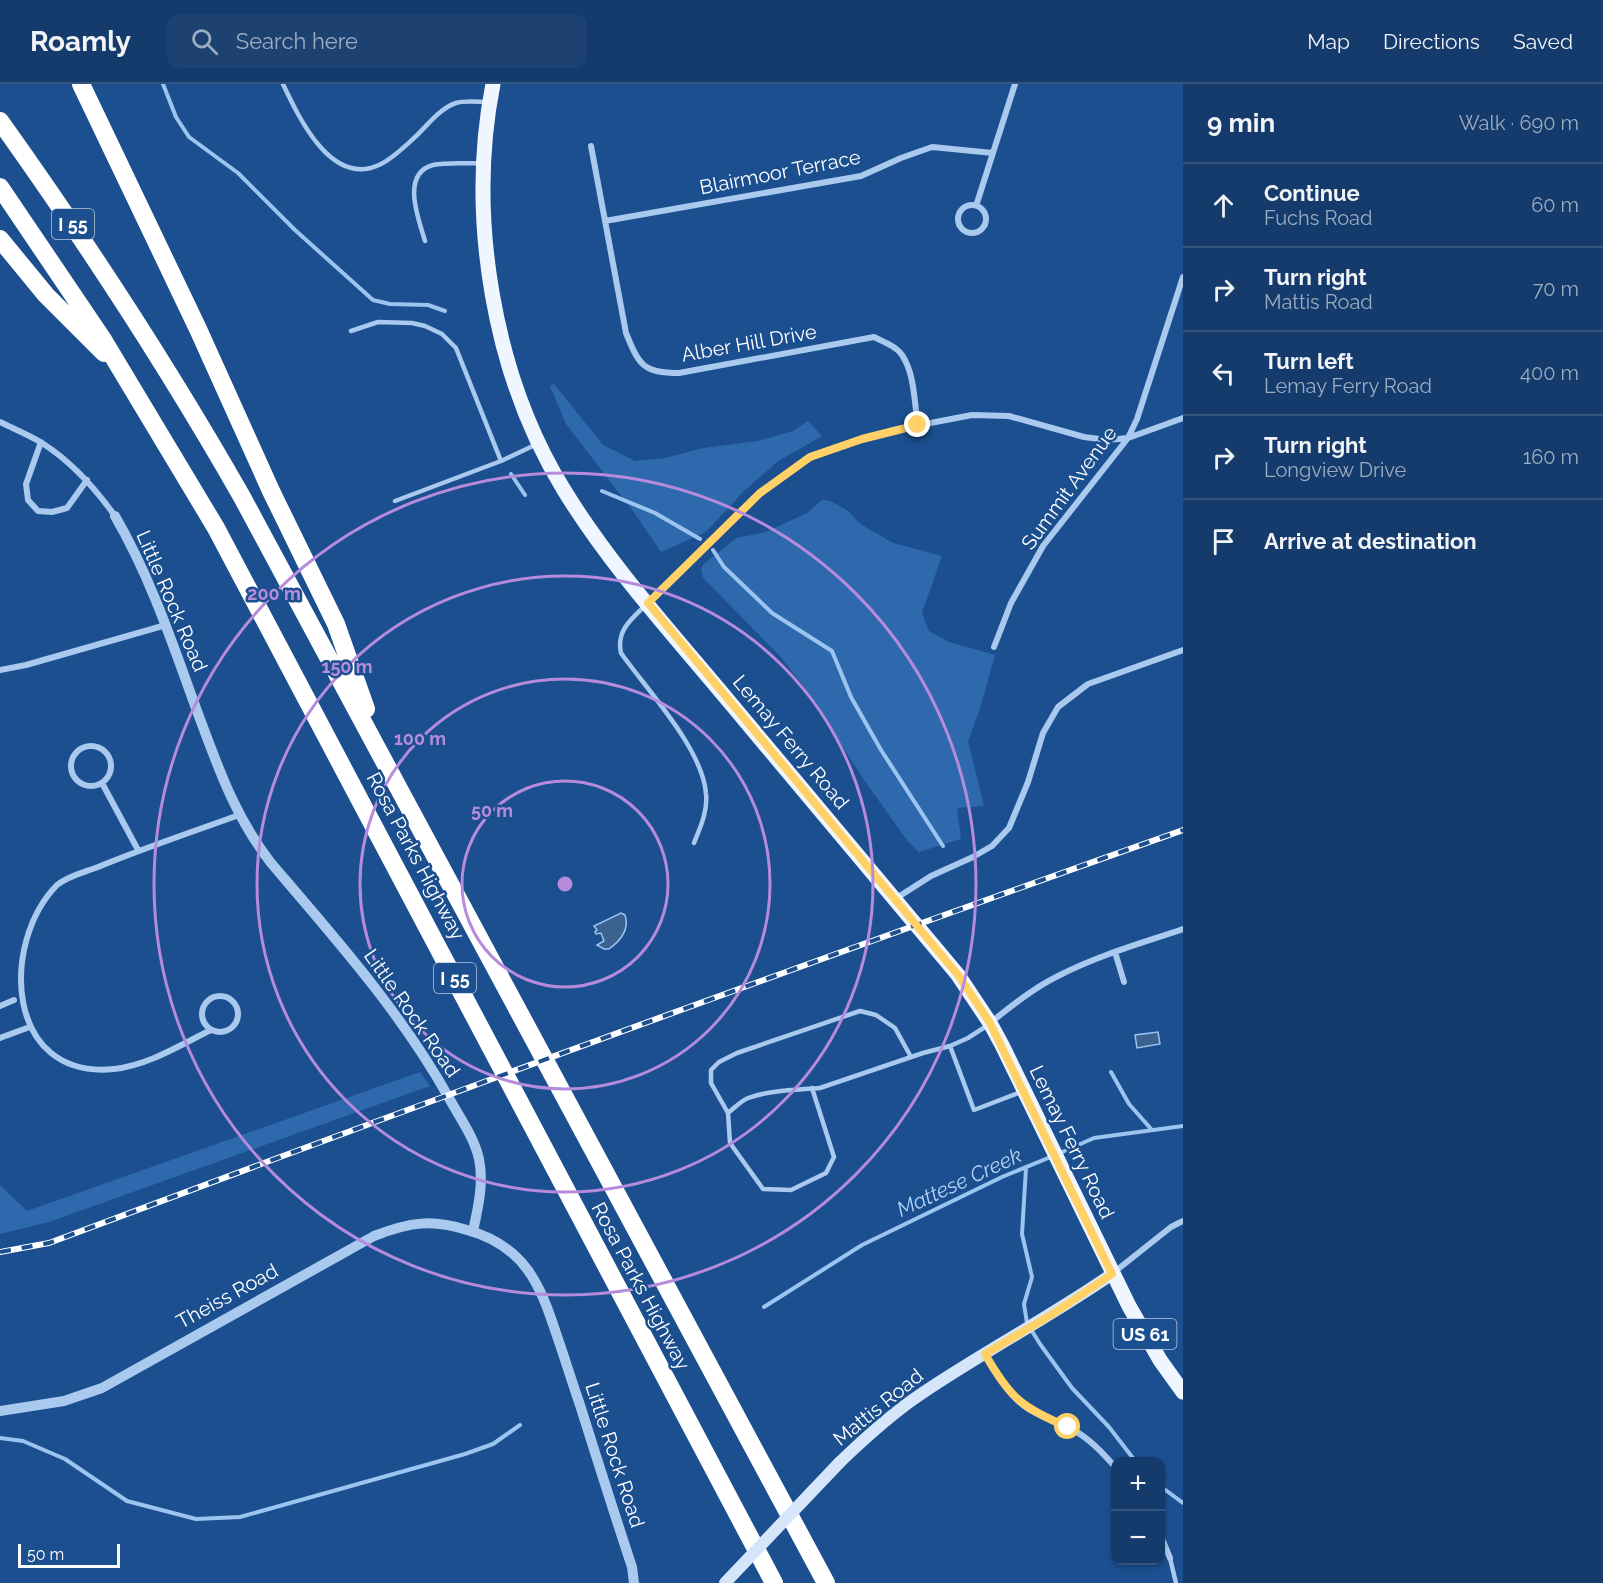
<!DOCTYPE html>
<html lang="en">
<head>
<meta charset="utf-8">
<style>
  body { margin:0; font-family:Raleway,sans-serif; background:#1d4271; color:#f1f3f6 }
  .controls { position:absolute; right:18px; bottom:18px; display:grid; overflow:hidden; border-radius:12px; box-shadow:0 2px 4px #0004 }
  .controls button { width:54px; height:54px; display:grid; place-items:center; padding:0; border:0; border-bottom:2px solid #33557e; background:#143b6b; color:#f1f3f6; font:30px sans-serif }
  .scale { position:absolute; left:18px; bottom:15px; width:102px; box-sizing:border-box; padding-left:6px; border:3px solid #fff; border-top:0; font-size:16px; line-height:21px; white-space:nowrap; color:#fff; -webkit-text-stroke:4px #1b4f8f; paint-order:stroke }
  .stop { position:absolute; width:18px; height:18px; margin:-14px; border:4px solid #ffd166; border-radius:50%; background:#fff }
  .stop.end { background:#ffd166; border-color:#fff; box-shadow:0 2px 6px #0008 }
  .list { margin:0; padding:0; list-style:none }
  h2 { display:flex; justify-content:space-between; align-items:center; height:78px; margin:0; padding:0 24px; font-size:26px }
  h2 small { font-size:20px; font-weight:400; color:#9dadc1 }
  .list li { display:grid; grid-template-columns:39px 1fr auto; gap:18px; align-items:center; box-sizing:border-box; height:84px; padding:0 24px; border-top:2px solid #33557e }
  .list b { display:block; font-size:22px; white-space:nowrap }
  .list p { margin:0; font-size:20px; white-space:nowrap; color:#9dadc1 }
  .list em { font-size:20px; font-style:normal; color:#9dadc1 }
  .icon { flex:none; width:33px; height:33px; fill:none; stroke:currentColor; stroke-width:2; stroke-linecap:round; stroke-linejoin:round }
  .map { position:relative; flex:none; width:1183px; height:1499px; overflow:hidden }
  header { display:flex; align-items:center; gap:36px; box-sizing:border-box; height:84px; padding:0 30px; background:#143b6b; border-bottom:2px solid #33557e }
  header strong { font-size:28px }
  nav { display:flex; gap:33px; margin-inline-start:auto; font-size:21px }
  .search { width:420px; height:54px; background:#1d4271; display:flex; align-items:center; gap:15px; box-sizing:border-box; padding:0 21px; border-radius:12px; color:#9dadc1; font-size:22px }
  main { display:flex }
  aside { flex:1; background:#143b6b }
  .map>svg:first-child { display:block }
  .green { fill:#2e69ad }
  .water { fill:#3c6290; stroke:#9cc4f0; stroke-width:1.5 }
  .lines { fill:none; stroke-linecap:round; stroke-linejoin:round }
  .stream { stroke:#9cc4f0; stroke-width:4 }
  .service { stroke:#a9c9ee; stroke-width:4.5 }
  .minor { stroke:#a9c9ee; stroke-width:6 }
  .tertiary { stroke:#a9c9ee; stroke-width:10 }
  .secondary { stroke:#d6e6fa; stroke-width:12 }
  .primary { stroke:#f0f6ff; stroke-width:15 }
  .motorway { stroke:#fff; stroke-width:18 }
  .rail-casing { stroke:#fff; stroke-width:6 }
  .rail { stroke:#1b4f8f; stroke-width:4; stroke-dasharray:11; stroke-linecap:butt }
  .secondary-bridge { stroke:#d6e6fa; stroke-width:12 }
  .route { stroke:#ffd166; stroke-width:8 }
  .ring { fill:none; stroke:#b68bdc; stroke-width:3 }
  .labels { text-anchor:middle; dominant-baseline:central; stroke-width:5; stroke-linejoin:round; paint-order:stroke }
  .shield { fill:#1b4f8f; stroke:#bbcadd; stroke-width:1.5 }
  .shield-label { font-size:18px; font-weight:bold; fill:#fff }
  .street-label { font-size:20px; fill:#fff; stroke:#1b4f8f }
  .water-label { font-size:21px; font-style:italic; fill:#b5d3f5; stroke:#1b4f8f }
  .centre { fill:#b68bdc; stroke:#1b4f8f; stroke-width:3 }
  .ring-label { font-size:18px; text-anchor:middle; font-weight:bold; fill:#b68bdc; stroke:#1b4f8f; stroke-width:5; stroke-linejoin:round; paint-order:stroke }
</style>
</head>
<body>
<header>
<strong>Roamly</strong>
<div class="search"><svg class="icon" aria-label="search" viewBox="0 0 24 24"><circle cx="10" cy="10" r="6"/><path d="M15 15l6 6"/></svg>Search here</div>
<nav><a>Map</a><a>Directions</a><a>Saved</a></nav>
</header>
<main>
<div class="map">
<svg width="1183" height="1499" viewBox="0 0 1183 1499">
  <rect width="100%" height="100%" fill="#1b4f8f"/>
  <path class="green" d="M554 300 603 361 635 377 665 374 703 364 758 357 793 347 808 337 822 352 777 378 744 407 706 448 661 468 633 427 566 340 550 302Z
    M822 416 830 417 847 426 859 439 893 459 942 472 922 529 929 547 949 558 995 571 980 625 968 657 984 722 957 724 961 755 919 768 906 755 862 693 805 604 779 571 703 494 701 485 704 480 736 454 766 448 807 429Z
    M420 988 430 1002 49 1138 0 1150V1101L27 1127Z"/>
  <path class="water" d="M621 829 625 831C630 846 620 857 609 865H604L597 861 604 857 601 849 596 850 595 848 597 846 594 842Z
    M1158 948 1160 960 1137 964 1135 951Z"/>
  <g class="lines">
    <path class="stream" d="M163 0 176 33 189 53 238 89 295 146 373 216 390 220 428 221 445 227
      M511 390 525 411
      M602 407 655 429 700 455
      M713 466 724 483 772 529 832 567 851 613 881 666 943 762
      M1111 988 1129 1020 1152 1046
      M1060 1069 1094 1054 1183 1042
      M1026 1084 1022 1150 1032 1193 1024 1220 1027 1239 1040 1260 1072 1304 1109 1343 1136 1378
      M764 1223 862 1161 1002 1093 1053 1072
      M0 1354 23 1357 65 1375 127 1417 196 1435 240 1433 465 1370 493 1360 520 1341
      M1160 1402 1183 1419"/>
    <path class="service" d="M283 0C299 34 332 105 381 80 393 74 404 63 414 54 426 43 440 24 456 19 465 16 478 18 488 18
      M425 157C419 136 400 90 433 81 446 78 467 80 480 79
      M351 247 378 238 412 239 425 242 442 250 456 264 501 377
      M395 417 501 377 537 360
      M646 521C631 535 616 547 621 569 647 606 703 665 706 710 708 727 700 744 694 759
      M988 941 968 954 950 962 974 1026 1021 1008
      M812 1004 834 1073 826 1089 791 1106 763 1105 730 1059 728 1029C734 1024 741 1017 748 1014 770 1006 797 1006 820 1004L923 969 950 962
      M728 1029 711 999V986L719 978 737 969 860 927 876 931 895 944 911 973
      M1170 1474 1176 1499"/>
    <path class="minor" d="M591 62 626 249C639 281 643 289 679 289L874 253C884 258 896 262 902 271 915 290 914 319 918 341
      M958 135a14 14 0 1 1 28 0a14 14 0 1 1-28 0Z
      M976 122 1015 0
      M605 137 861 92 901 74 932 63 993 69
      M0 338C14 345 29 351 42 359 72 378 95 404 115 432
      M41 358 26 400 28 416 38 427 52 428 67 424 87 396
      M648 519 760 409 810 373 863 355 894 346 972 331 1009 332 1084 353 1107 356 1128 354 1183 334
      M994 563 1011 519 1043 462 1128 354 1137 335 1183 193
      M0 586 26 581 166 541
      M71 682a20 20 0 1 1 40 0a20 20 0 1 1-40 0Z
      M102 699 138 766
      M895 815 931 792 973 773 992 762 1009 744 1028 698 1043 649 1058 623 1088 600 1183 566
      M1115 868 1124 898
      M202 930a18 18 0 1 1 36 0a18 18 0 1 1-36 0Z
      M0 922 14 916
      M991 938C1013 921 1035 903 1060 891 1099 871 1142 859 1183 845
      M211 946C180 961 149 981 114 985 5 996 0 859 57 801 68 792 85 788 98 783 144 764 192 748 239 731
      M0 954 27 944
      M1113 1189 1171 1143 1183 1137
      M985 1270C996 1289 1007 1308 1024 1322 1038 1333 1055 1336 1070 1344 1089 1354 1102 1368 1116 1384
      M1160 1450 1170 1474"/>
    <path class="tertiary" d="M115 432C151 494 173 561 197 627 218 683 234 731 271 779 335 854 401 928 449 1014 460 1034 474 1053 479 1075 484 1099 478 1124 473 1147
      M0 1327 64 1317 102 1304 374 1152C410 1138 431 1135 467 1146 525 1162 540 1200 557 1252 565 1275 572 1298 580 1321 597 1375 614 1429 632 1483L634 1499"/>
    <path class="secondary" d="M840 1378C865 1354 891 1330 921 1310 983 1268 1050 1233 1112 1190"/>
    <path class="primary" d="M493 0C467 132 493 291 564 406 611 483 674 551 732 621 807 711 883 801 958 891L990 939 1002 961 1129 1222 1160 1276 1183 1308"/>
    <path class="motorway" d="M81 0 198 245 271 407 336 540 366 625
      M0 37C87 159 168 283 242 413L826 1499
      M0 103 102 254 216 444 774 1499
      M0 155 46 211 104 269"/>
    <defs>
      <path id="rail" d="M0 1168 49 1159C426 1018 804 880 1183 746"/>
    </defs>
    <use href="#rail" class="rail-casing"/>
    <use href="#rail" class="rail"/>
    <path class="secondary-bridge" d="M725 1499 840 1378"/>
  </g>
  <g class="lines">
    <path class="route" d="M918 341 862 355 810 373 760 409 648 519 958 891 990 939 1112 1190 1054 1229 985 1270C1010 1314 1022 1324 1068 1343"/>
  </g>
  <g class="ring">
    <circle cx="565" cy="800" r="103"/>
    <circle cx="565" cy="800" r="205"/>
    <circle cx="565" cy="800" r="308"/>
    <circle cx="565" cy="800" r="411"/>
  </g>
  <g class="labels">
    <g class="shield">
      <rect x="52" y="125" width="42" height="30" rx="4.5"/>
      <rect x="434" y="879" width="42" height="30" rx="4.5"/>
      <rect x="1113.5" y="1235" width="63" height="30" rx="4.5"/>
    </g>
    <g class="shield-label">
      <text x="73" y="140">I 55</text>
      <text x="455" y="894">I 55</text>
      <text x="1145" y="1250">US 61</text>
    </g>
    <g class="street-label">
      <text transform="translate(780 88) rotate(-11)">Blairmoor Terrace</text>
      <text transform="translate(749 259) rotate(-10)">Alber Hill Drive</text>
      <text transform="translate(1069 404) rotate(-54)">Summit Avenue</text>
      <text transform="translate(172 517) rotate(67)">Little Rock Road</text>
      <text transform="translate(791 658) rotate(50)">Lemay Ferry Road</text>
      <text transform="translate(416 772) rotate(62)">Rosa Parks Highway</text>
      <text transform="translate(412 929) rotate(55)">Little Rock Road</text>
      <text transform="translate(1072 1058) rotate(64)">Lemay Ferry Road</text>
      <text transform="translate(641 1202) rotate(62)">Rosa Parks Highway</text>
      <text transform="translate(227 1212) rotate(-29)">Theiss Road</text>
      <text transform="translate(878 1323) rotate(-39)">Mattis Road</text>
      <text transform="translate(615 1371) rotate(72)">Little Rock Road</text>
    </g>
    <g class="water-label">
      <text transform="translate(959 1098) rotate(-25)">Mattese Creek</text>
    </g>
  </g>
  <circle cx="565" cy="800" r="9" class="centre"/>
  <g class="ring-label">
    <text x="274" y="516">200 m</text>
    <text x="347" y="589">150 m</text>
    <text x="420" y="661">100 m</text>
    <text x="492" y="733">50 m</text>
  </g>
</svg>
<div class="controls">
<button>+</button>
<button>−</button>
</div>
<div class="scale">50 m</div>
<div class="stop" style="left:1068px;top:1343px"></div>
<div class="stop end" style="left:918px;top:341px"></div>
</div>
<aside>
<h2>9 min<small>Walk · 690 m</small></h2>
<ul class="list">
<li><svg class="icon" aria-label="ahead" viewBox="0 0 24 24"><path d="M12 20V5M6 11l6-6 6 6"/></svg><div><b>Continue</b><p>Fuchs Road</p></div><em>60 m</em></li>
<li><svg class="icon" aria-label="right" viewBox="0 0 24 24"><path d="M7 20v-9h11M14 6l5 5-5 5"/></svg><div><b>Turn right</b><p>Mattis Road</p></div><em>70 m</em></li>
<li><svg class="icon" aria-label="left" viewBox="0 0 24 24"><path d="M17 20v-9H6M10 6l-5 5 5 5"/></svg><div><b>Turn left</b><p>Lemay Ferry Road</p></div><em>400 m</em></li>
<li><svg class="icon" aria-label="right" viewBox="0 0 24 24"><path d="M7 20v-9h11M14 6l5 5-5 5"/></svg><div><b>Turn right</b><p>Longview Drive</p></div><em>160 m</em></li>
<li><svg class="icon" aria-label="arrive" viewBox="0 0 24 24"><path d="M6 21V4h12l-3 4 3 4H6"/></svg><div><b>Arrive at destination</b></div></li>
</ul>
</aside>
</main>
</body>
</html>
